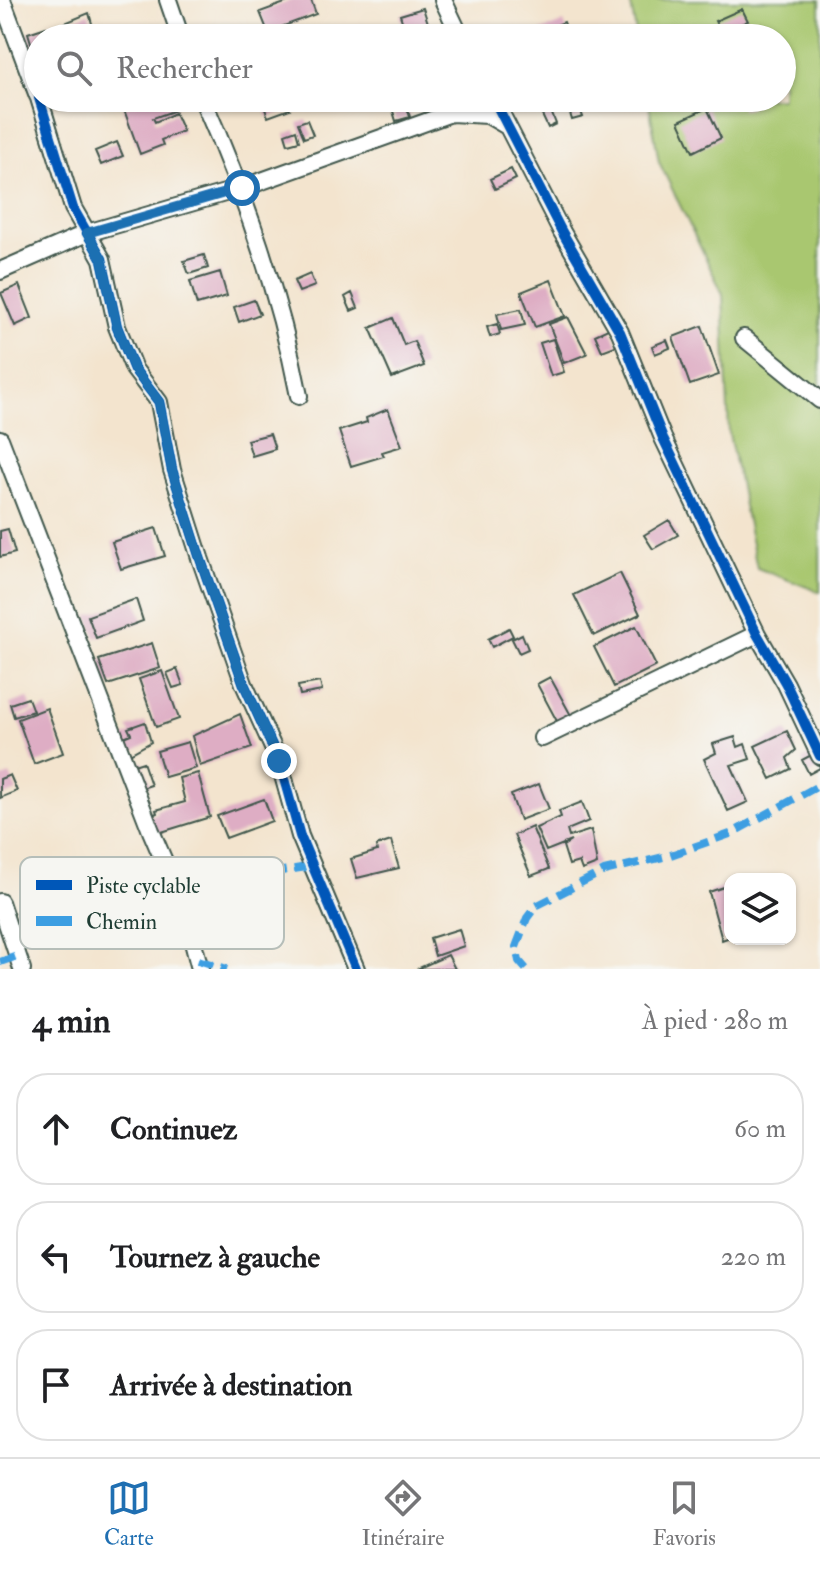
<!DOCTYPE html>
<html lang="fr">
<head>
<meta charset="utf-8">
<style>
  body { margin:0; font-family:"IM FELL Double Pica",serif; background:#f6f6f6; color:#202124 }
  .controls { position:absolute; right:24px; bottom:24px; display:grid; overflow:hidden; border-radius:16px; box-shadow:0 2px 6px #0004 }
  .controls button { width:72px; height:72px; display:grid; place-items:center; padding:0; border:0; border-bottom:2px solid #e0e0e0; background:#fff; color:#202124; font:40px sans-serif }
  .stop { position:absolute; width:24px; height:24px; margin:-18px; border:6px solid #1f6fb2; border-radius:50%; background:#fff }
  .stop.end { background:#1f6fb2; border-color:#fff; box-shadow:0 2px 8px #0008 }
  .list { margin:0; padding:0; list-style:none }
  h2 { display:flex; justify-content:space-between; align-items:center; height:104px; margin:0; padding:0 32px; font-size:34px }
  h2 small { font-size:26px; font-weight:400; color:#757577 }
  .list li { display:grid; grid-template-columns:52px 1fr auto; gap:24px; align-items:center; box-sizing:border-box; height:112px; margin:0 16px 16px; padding:0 16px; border:2px solid #e0e0e0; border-radius:32px }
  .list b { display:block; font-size:30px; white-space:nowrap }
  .list em { font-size:26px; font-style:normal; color:#757577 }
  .icon { flex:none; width:44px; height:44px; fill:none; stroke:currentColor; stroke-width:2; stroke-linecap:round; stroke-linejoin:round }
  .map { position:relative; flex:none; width:820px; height:969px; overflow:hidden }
  .search { position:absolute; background:#fff; box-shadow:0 2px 6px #0004; left:24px; right:24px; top:24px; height:88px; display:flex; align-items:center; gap:20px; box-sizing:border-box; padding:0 28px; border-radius:44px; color:#757577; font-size:30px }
  .sheet { height:488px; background:#fff }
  nav { display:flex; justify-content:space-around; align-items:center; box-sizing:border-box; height:112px; border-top:2px solid #e0e0e0; background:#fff; font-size:22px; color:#757577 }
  nav a { display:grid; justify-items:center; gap:4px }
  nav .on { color:#1f6fb2 }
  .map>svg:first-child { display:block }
  .green { fill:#a9c76f; stroke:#648252; stroke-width:2 }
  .building { fill:#deadc4 }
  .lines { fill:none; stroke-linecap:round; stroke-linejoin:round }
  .minor-casing { stroke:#3f564b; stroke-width:20 }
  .minor { stroke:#fff; stroke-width:16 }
  .quiet { stroke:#3c9ee2; stroke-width:8; stroke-dasharray:16 8; stroke-linecap:butt }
  .cycleway-casing { stroke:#f6f6f2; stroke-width:15 }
  .cycleway { stroke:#0057b8; stroke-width:10 }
  .route { stroke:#1f6fb2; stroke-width:10 }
  .key { fill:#f6f6f2; stroke:#b6beb9; stroke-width:2 }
  .key-label { font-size:22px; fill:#1f3d34 }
</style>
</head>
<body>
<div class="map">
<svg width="820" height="969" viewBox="0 0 820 969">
  <rect width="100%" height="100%" fill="#f6f6f2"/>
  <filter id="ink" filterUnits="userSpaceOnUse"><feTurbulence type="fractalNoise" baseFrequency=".0125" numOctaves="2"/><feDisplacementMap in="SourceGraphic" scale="16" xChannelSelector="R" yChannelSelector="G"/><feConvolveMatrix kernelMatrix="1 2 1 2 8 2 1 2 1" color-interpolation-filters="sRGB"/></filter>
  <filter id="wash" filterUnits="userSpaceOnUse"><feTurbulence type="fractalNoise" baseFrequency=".006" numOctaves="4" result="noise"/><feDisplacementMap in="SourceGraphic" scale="32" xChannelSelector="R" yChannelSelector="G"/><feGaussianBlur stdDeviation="1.8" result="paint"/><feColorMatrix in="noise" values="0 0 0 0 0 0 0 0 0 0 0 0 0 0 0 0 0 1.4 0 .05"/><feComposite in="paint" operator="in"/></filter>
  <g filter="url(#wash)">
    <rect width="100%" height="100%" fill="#f3e4ce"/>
    <path class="green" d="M630 0H820V592L757 568 729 434 723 294 659 162 648 98H782V38H637Z"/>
    <g id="blocks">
      <path class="building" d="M293 0H311L316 14 268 32 260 12Z
        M423 8 428 23 405 30 400 15Z
        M742 9 748 21 721 33 715 21Z
        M89 13 96 38H65L60 25Z
        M564 22 570 38H524Z
        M46 27 50 38H38V51L34 52 28 33Z
        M157 98H172L176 110 153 118 155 122 175 113 183 131 161 140 163 145 140 154 123 107Z
        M261 98H286L290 109 268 117Z
        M389 98H404L410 117 396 121Z
        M576 98 583 117 572 120 566 100Z
        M743 98H754L757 104 743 110 738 100Z
        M707 108 721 138 693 152 679 121Z
        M550 109 556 124 548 128 541 113Z
        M307 120 313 135 304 138 298 123Z
        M296 130 299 141 288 144 285 134Z
        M117 142 123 156 101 165 95 151Z
        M511 169 516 179 495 189 490 179Z
        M204 255 208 268 189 274 184 261Z
        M220 272 227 296 197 305 190 281Z
        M310 274 315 286 299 292 294 281Z
        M551 280 565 316 535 327 521 292Z
        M19 285 32 318 15 326 1 293Z
        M352 293 358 308 351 311 345 297Z
        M254 300 260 314 239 322 234 307Z
        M521 309 525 325 501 330 497 314Z
        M568 317 587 354 564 363 549 324Z
        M393 318 404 345 414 341 424 366 392 378 370 328Z
        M497 324 500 334 490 337 487 327Z
        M702 326 719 375 690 385 673 337Z
        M610 328 618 345 602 351 595 335Z
        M553 339 564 372 551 376 540 343Z
        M667 340 670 348 655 354 652 346Z
        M388 409 402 446 382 452 384 456 351 466 339 431 367 422 366 418Z
        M270 434 275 449 252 456 247 440Z
        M669 520 678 535 653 549 644 535Z
        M156 528 165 556 121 569 112 542Z
        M8 529 15 553 0 557V531Z
        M620 573 640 614 594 636 574 595Z
        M136 599 143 621 96 638 88 616Z
        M636 626 656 666 614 687 594 647Z
        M509 628 513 636 492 647 488 639Z
        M522 634 528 649 519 653 512 639Z
        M152 643 160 668 108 685 99 660Z
        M177 669 183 685 173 688 167 673Z
        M162 671 179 719 156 727 139 679Z
        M550 677 573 719 559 725 537 684Z
        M320 682 322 691 300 695 298 686Z
        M28 698 33 711 14 717 10 704Z
        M47 708 63 753 34 764 18 719Z
        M240 714 252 748 200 766 192 736Z
        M145 722 151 742 124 757 116 740 131 734 128 728Z
        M787 731 796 750 787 758 791 769 771 779 755 746Z
        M735 737 738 747 745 744 750 759 731 765 748 802 728 811 704 759 716 753 713 744Z
        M188 742 196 768 165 777 157 751Z
        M817 752 820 768 809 774 802 760Z
        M143 762 151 785 136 790 128 767Z
        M198 773 210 817 155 834 148 817 157 813 156 810 185 802 179 778Z
        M10 775 17 791 0 798V779Z
        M539 784 549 809 520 820 511 795Z
        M264 799 272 821 226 838 217 816Z
        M582 802 589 821 567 830 569 837 591 830 597 864 582 870 579 862 569 865 563 846 571 841 546 851 536 828 561 817 559 811Z
        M532 827 549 869 531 876 514 835Z
        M391 841 399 868 357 878 351 859 377 851 376 846Z
        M730 885V937L722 940 709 892Z
        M459 929 464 946 435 956 430 938Z
        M448 955 455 969H417Z"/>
    </g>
  </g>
  <g filter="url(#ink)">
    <use href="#blocks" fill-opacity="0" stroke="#3f564b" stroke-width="2"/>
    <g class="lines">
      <defs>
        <path id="minor" d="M2 0 38 96
          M168 0 181 38
          M443 0 461 38
          M39 98 73 208 102 259 117 327 134 369 159 402 172 470 200 558 244 684 279 761 300 836 356 969
          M202 98C245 195 279 292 299 396
          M493 98 562 232 620 332 663 438 757 634 786 684 820 756
          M0 271 87 233 242 188 451 113 488 115 507 126
          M744 338 820 400
          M0 439 151 831 184 908 200 969
          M542 738 757 634
          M0 902 22 969"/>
      </defs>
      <use href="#minor" class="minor-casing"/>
      <use href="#minor" class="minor"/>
      <path class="quiet" d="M179 897 195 885 313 866
        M198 960 227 969
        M0 962 17 956
        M526 969 519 961 516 947 527 918 536 906 604 871 668 856 730 834 820 785"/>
      <defs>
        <path id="cycleway" d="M39 98 73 208 102 259 117 327 134 369 159 402 172 470 200 558 244 684 279 761 300 836 356 969
          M493 98 562 232 620 332 663 438 757 634 786 684 820 756"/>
      </defs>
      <use href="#cycleway" class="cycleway-casing"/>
      <use href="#cycleway" class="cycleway"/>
    </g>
  </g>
  <g class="lines" filter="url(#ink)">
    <path class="route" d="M242 188 87 233 102 259 117 327 134 369 159 402 172 470 200 558 244 684 279 761"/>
  </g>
  <rect x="20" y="857" width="264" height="92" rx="12" class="key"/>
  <rect x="36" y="880" width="36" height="10" fill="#0057b8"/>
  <rect x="36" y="916" width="36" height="10" fill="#3c9ee2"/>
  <g class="key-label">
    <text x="86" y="893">Piste cyclable</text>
    <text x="86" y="929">Chemin</text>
  </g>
</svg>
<div class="controls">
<button><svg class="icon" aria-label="layers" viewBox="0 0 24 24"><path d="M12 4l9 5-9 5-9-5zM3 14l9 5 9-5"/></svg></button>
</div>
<div class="stop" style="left:242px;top:188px"></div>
<div class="stop end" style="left:279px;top:761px"></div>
<div class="search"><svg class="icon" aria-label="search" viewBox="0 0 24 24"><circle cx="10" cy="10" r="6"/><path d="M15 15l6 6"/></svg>Rechercher</div>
</div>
<section class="sheet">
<h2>4 min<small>À pied · 280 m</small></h2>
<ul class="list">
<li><svg class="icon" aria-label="ahead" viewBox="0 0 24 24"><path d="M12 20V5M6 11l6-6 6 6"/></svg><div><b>Continuez</b></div><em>60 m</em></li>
<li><svg class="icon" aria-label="left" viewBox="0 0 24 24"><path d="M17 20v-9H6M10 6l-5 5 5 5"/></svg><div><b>Tournez à gauche</b></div><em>220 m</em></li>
<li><svg class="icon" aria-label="arrive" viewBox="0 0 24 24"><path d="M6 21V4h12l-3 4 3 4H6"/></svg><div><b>Arrivée à destination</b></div></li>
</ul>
</section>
<nav>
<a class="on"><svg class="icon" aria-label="map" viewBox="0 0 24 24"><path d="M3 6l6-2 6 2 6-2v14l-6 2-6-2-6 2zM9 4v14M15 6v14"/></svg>Carte</a>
<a><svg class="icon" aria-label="directions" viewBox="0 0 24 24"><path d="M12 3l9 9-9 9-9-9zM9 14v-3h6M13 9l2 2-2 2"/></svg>Itinéraire</a>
<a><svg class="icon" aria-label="saved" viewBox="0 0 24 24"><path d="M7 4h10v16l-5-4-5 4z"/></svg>Favoris</a>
</nav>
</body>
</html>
